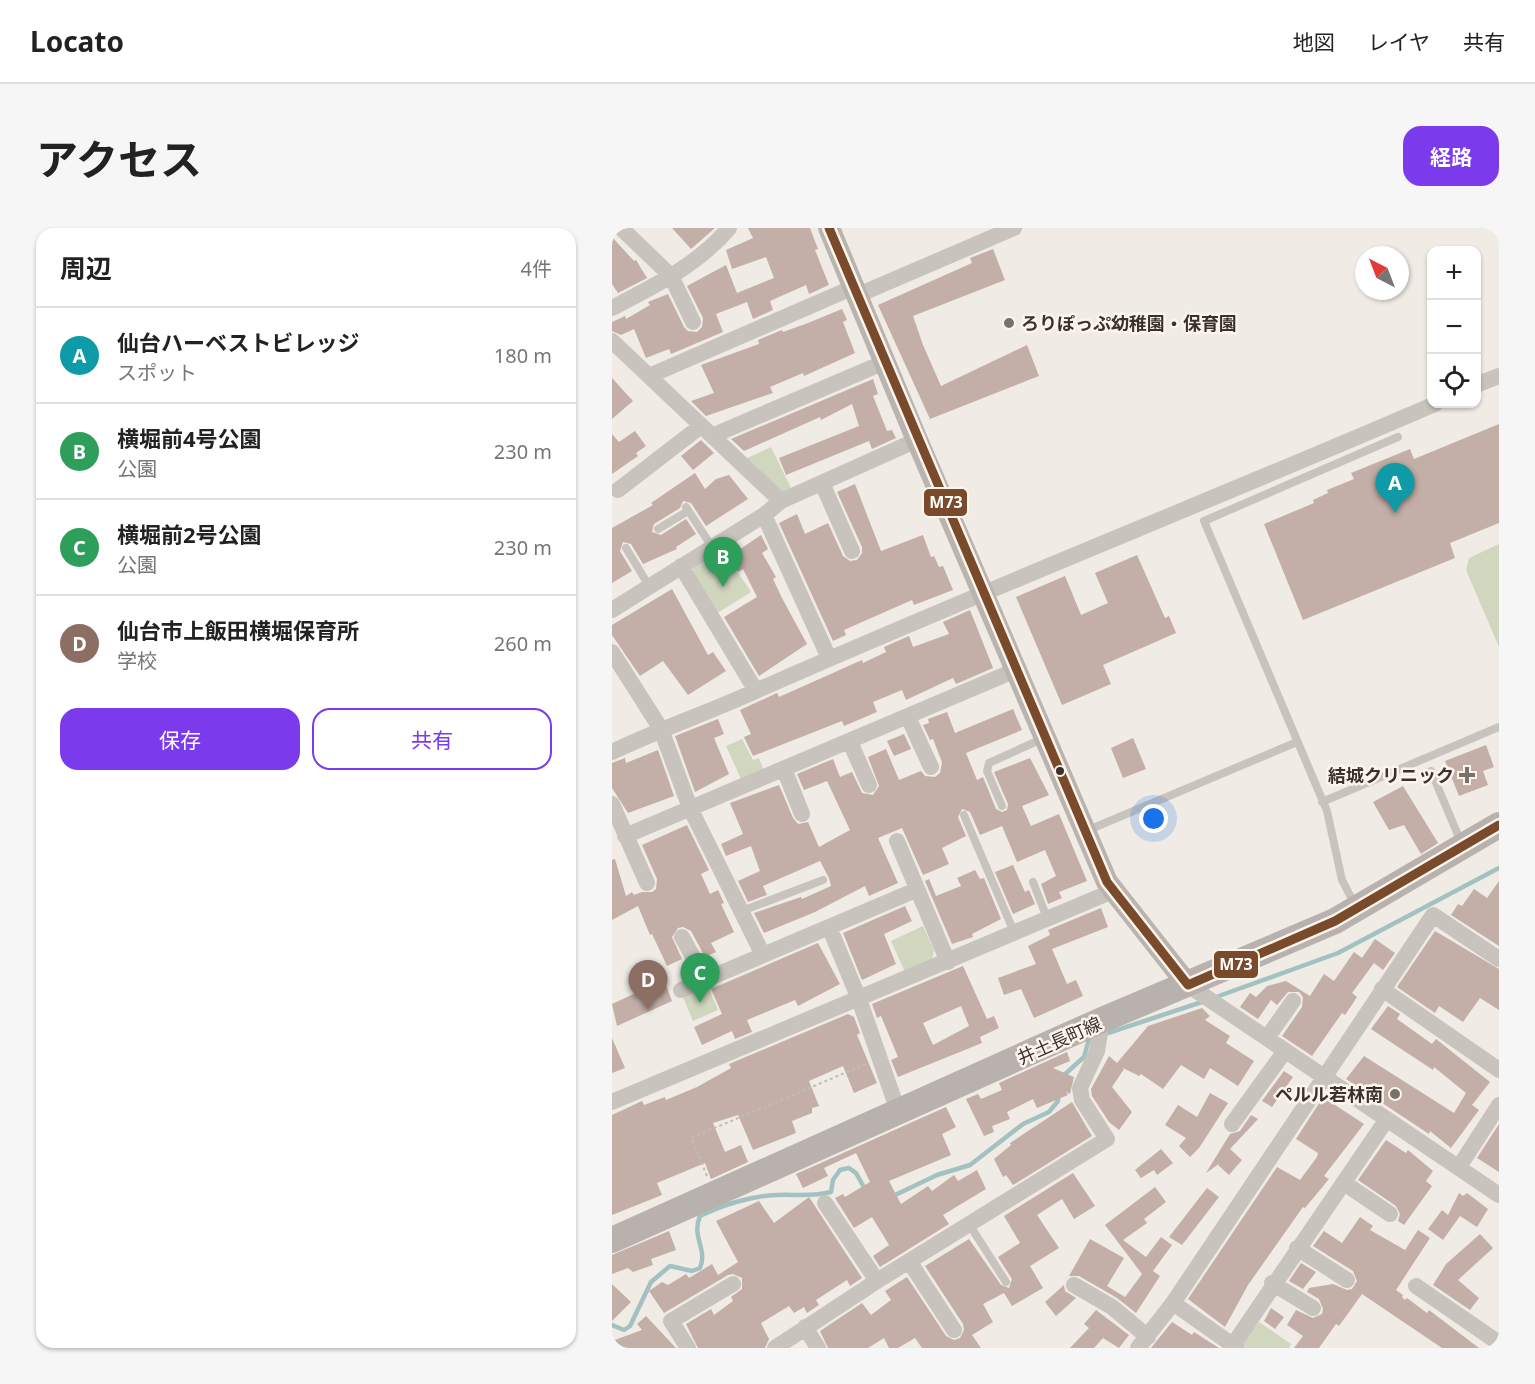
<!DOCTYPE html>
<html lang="ja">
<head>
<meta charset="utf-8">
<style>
  body { margin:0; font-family:"Noto Sans","Noto Sans JP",sans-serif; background:#f6f6f6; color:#222 }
  .controls { position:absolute; right:18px; top:18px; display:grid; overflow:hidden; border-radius:12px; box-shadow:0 2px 4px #0004 }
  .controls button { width:54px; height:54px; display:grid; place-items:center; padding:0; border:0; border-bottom:2px solid #e0e0e0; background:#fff; color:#222; font:30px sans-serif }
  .compass { position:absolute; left:743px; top:18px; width:54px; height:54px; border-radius:50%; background:#fff; box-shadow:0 2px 4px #0004; rotate:318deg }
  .you { position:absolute; left:542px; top:591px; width:21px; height:21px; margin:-15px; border:4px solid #fff; border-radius:50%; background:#1a73e8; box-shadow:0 0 0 9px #1a73e833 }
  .badge { display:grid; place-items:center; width:39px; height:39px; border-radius:50%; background:#7c3aed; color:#fff; font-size:20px; font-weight:700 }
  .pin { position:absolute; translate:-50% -50px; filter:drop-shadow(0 2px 3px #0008) }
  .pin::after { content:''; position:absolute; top:32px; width:21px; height:18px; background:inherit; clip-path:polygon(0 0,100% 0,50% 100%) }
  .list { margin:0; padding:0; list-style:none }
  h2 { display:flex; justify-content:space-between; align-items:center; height:78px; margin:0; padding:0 24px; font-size:26px }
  h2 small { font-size:20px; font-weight:400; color:#767676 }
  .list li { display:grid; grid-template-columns:39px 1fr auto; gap:18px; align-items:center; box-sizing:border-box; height:96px; padding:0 24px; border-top:2px solid #e0e0e0 }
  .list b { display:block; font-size:22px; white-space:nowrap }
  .list p { margin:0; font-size:20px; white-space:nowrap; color:#767676 }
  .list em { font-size:20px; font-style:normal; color:#767676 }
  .actions { display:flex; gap:12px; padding:18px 24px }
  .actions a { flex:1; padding:14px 0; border:2px solid #7c3aed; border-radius:18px; text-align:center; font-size:21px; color:#7c3aed }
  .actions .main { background:#7c3aed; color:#fff }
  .icon { flex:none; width:33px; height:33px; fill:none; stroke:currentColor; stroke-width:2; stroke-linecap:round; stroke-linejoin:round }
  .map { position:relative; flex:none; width:887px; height:1120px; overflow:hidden; border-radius:18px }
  header { display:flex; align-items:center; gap:36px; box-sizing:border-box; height:84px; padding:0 30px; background:#fff; border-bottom:2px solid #e0e0e0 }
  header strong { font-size:28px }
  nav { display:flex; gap:33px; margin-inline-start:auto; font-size:21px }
  .intro { display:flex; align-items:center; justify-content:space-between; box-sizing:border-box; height:144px; padding:0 36px }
  h1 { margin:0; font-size:42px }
  .button { padding:15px 27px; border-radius:18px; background:#7c3aed; color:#fff; font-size:21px; font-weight:700 }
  main { display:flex; gap:36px; padding:0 36px }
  aside { flex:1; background:#fff; border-radius:18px; box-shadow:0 2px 4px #0004 }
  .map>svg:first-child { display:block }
  .green { fill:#d1d6bf }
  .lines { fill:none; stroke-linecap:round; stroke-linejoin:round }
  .stream { stroke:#a1c2c1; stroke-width:4.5 }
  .building { fill:#c3afa7; fill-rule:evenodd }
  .path { stroke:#c2bbb6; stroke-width:2; stroke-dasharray:3 3; stroke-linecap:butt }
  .lane { stroke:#c9c3be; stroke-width:8 }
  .street { stroke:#c9c3be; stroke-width:16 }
  .secondary { stroke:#bab3ae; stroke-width:22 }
  .primary { stroke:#b8b1ad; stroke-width:26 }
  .bus-1-casing { stroke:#fbf5ee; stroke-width:14 }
  .bus-1 { stroke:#7a4b2a; stroke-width:9 }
  .poi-dot { fill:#7a716c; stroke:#fbf5ee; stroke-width:2 }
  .bus-dot { fill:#3b302b; stroke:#fbf5ee; stroke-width:2 }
  .labels { text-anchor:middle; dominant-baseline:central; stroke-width:5; stroke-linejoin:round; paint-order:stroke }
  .poi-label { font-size:18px; font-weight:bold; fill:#3b302b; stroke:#fbf5ee; text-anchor:end }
  .street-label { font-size:18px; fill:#3b302b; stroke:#fbf5ee }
  .line-badge { stroke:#fbf5ee; stroke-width:2 }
  .badge-label { font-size:16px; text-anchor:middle; font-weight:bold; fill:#fff }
</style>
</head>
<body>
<header>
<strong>Locato</strong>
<nav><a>地図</a><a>レイヤ</a><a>共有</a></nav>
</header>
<div class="intro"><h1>アクセス</h1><a class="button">経路</a></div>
<main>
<aside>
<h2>周辺<small>4件</small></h2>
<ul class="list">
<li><span class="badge" style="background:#0f9aa8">A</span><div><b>仙台ハーベストビレッジ</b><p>スポット</p></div><em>180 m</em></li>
<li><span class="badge" style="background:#2e9e5b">B</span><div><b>横堀前4号公園</b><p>公園</p></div><em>230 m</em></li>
<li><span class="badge" style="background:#2e9e5b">C</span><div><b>横堀前2号公園</b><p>公園</p></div><em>230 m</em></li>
<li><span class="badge" style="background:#8d6e63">D</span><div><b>仙台市上飯田横堀保育所</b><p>学校</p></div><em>260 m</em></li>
</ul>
<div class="actions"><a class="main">保存</a><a>共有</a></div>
</aside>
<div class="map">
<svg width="887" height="1120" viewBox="0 0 887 1120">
  <rect width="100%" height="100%" fill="#f0ebe5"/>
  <path class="green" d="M159 219 179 260 171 265 133 231Z
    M887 316V419L854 342 857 330Z
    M111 322 139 364 104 386 83 354 81 341Z
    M130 511 141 532 147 530 152 543 130 553 114 518Z
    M311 698 322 722 320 732 293 744 279 713Z
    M95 756 106 782 81 793 70 767Z
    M647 1094 679 1116 677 1120H634L631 1113Z"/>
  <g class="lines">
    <path class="stream" d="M604 769 726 725 887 640
      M493 806 593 773
      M451 848 472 829 477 811 482 810
      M279 969 325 947 358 937 411 896 437 884 446 873V867
      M0 1097 12 1102 18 1098 39 1054 58 1038 80 1043 88 1040C96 1021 79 1009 88 988 110 977 139 968 164 967 183 966 200 969 219 964L221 952 228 942 237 940 244 945 254 963"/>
  </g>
  <path class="building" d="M60 0H103L79 21Z
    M136 0H198L206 21 203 22 217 57 197 66 194 57 158 73 161 82 141 91 135 74 104 86 111 104 59 126 57 121 34 130 22 101 9 107 0 103V94L13 88 14 91 38 77 36 74 56 66 72 99 76 103 85 104 90 99 91 90 75 58 114 37 125 65 162 50 154 29 120 41 114 22 141 10Z
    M0 9 22 33 24 32 35 50 6 65 0 56Z
    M381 21 393 52 301 88 311 117 329 158 415 117 427 148 318 191 266 77 360 35 358 30Z
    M230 81 235 92 231 94 243 125 192 148 191 145 158 159 161 165 94 188 79 173 102 165 89 137 147 116 146 112 170 102 171 104 196 95Z
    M0 150 21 173 0 191Z
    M261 151 266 166 261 168 275 203 280 202 284 210 260 221 257 213 174 247 167 230 247 198 240 176 209 192 208 189 132 223 119 211Z
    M887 196V295L838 315 843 330 691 392 652 296 702 275 701 272 716 265 715 262 742 251 739 245 798 221 802 231Z
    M23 203 34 218 24 225 26 228 0 246V206L7 214Z
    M89 212 102 225 81 242 69 228Z
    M83 245 93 261 104 251 117 247 136 271 94 298 79 275 71 273 68 280 42 296 40 304 49 307 74 291 84 306 64 319 65 321 31 336 19 316 11 314 8 323 20 343 0 355V300L41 277 39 275Z
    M243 256 269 323 311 307 319 329 322 328 327 339 331 338 341 362 302 377 300 372 232 402 234 407 221 413 167 295 185 286 193 306 216 295 231 328 238 333 245 332 250 325V319L225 264Z
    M149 307 156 321 150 325 164 349 161 351 171 372 195 416 147 448 112 389 145 369 131 341 126 344 118 328Z
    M525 327 553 390 557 388 564 405 491 437 499 456 450 477 404 369 453 348 469 387 496 375 483 345Z
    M60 361 96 427 101 424 114 443 76 467 51 433 28 448 0 407V397Z
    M358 382 381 440 344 456 341 450 294 472 290 462 261 474 265 484 232 498 230 493 141 528 132 509 139 506 128 482 165 465 167 469 250 432 251 435 274 424 272 419 297 408 301 419 337 406 331 394Z
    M401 481 410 502 354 525 365 552 371 549 384 581 390 584 395 582 396 576 382 544 418 530 437 567 410 578 419 598 447 586 475 653 447 664 450 670 436 676 429 656 444 648 433 622 405 634 390 598 368 607 358 584 350 581 346 589 354 608 330 620 337 636 311 647 290 600 266 610 286 655 257 668 253 658 203 684 152 705 142 685 189 669 190 671 219 658 217 650 208 633 151 658 155 667 136 674 126 653 148 643 139 618 114 628 109 616 131 606 118 575 167 557 181 590 186 596 196 594 207 619 238 602 215 553 192 562 185 546 221 531 228 549 240 544 250 565 261 567 267 558 256 529 274 521 287 552 309 543 313 548 323 549 328 545 330 534 321 511 318 512 311 497 317 495 316 491 335 484 343 505Z
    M106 491 112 506 102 510 117 546 83 564 63 508Z
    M292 506 299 521 282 528 275 513Z
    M521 510 534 541 511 550 499 520Z
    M874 517 882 539 871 543 876 557 847 568 833 533Z
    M46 522 62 568 16 585 0 560V535L13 530 14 535Z
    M791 558 826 615 809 626 792 597 777 602 761 574Z
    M75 597 97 642 89 646 98 666 106 662 112 675 109 676 122 704 99 715 104 724 93 729 79 703 71 699 66 700 60 709 70 731 55 738 40 706 38 707 26 678 0 692V632L3 631 14 668 20 664 22 667 30 664H40L44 661 45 651 30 617Z
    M401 637 413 664 417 662 423 676 401 686 383 644Z
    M363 642 368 651 372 650 389 691 360 706 361 709 340 716 313 653 317 651 324 668 349 658 345 650Z
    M887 653V718L839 687 846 676 850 678 862 661 875 670Z
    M293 678 300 693 272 706 284 736 250 752 231 705Z
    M489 680 496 699 440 721 455 756 464 752 471 768 422 790 409 761 392 767 386 750 424 736 416 718 438 707 436 702Z
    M823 703 887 741V782L868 770 851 794 827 778 823 785 785 759Z
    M763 711 783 725 771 742 762 735 740 765 745 769 733 787 730 785 700 828 670 808 690 779 691 769 687 764H676L665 777 659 772 646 791 628 779 638 765 644 769 655 758 674 753 698 768 712 746 722 753 742 724 750 730Z
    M206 715 228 756 186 778 183 772 135 792 140 804 123 811 120 803 90 817 82 799 110 786 99 761Z
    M351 738 375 791 382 788 387 800 368 809 370 815 286 849 279 832 286 829 269 788 265 790 260 776ZM349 778 357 798 321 817 311 795Z
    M52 752 60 773 5 798 0 776Z
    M776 778 788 786 785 791 820 816 824 811 878 854 860 877 867 882 839 920 818 903 817 906 734 851 752 828 842 885 854 865 822 839 821 842 759 801Z
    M590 780 598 788 593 792 618 808 614 815 642 833 626 858 598 840 592 851 569 837 551 861 529 846 527 848 509 839 512 841 500 859 520 884 507 902 497 894 480 868 479 861 497 828 505 835 536 798Z
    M236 786 242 789 248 805 245 807 265 855 242 865 231 838 197 853 207 878 200 880V885L180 893 184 905 141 922 126 887 101 895 113 924 129 917 136 934 99 951 93 935 45 955 50 967 0 987V887L30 873 32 877 53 869 54 872 85 859 119 840 117 836Z
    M0 810 13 840 0 845Z
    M455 824 458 833 441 840 462 849 458 866 454 864 456 867 425 880 421 871 395 884 398 891 380 898 382 904 372 908 354 871 366 866 369 871 390 862 387 855Z
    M672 843 681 849 660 879 650 873Z
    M598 865 616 875 587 920 578 929 567 918 574 910 553 897 566 877 585 889Z
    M713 866 719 870 717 873 752 896 712 948 717 951 693 980 691 979 636 1057 613 1099 576 1071 665 939 688 952 705 929 706 925 684 911Z
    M460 874 480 908 401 957 394 947 391 949 382 931 399 917 398 915Z
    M334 879 344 899 330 906 339 927 277 953 289 976 316 958 320 963 342 947 346 953 365 942 374 961 331 987 337 996 268 1039 261 1028 277 1017 260 989 242 1000 223 970 231 966 233 969 258 954 244 925 212 940 216 948 191 960 184 946Z
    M639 887 646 891 618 921 630 932 617 947 606 937 608 935 594 945 618 906 628 903Z
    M887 896V944L865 930Z
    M774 912 794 925 796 922 821 943 814 953 820 958 792 997 786 993 788 986 784 978 746 952Z
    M549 921 561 935 545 947 542 942 529 950 523 942Z
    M461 945 483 978 462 991 450 971 425 987 447 1020 418 1038 431 1060 400 1078 392 1065 371 1076 381 1094 360 1107 369 1120H310L303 1110 286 1120H277L272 1110 256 1120H216L208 1103 250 1075 259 1087 279 1072 273 1063 295 1049 334 1108 342 1112 348 1110 352 1102 351 1096 313 1038 357 1011 389 1057 397 1060 400 1051 386 1029 408 1015 392 988Z
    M543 959 554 974 532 991 535 995 511 1012 534 1029 549 1009 560 1017 541 1043 548 1048 524 1085 505 1070 467 1048H457L478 1011 512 1030 495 1058 513 1069 530 1046 493 997Z
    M595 960 607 969 570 1017 557 1009Z
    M847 965 851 968 855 965 876 981 865 999 848 988 831 1012 816 1001 830 982 836 987Z
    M197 969 250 1050 238 1058 235 1052 204 1072 207 1077 195 1085 192 1079 182 1085 177 1078 149 1095 157 1111 153 1120H86L74 1096 99 1081 102 1087 121 1073 119 1069 130 1061V1050L121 1046 116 1047 52 1085 37 1063 50 1054 56 1057 74 1046 77 1050 100 1036 106 1047 126 1034 104 993 147 973 162 995Z
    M748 989 761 998 758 1002 793 1022 806 1002 818 1010 784 1062 791 1067 790 1069 793 1072 795 1070 815 1085 817 1082 867 1120H830L750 1066 727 1098 724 1096 707 1120H682L691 1108 675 1097 684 1082 701 1090 710 1086 711 1081 707 1071 695 1064 697 1060 721 1056 735 1062 740 1061 745 1053 741 1043 701 1018 712 1003 730 1015Z
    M57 1003 64 1022 39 1031 41 1037 21 1044 16 1040 0 1046V1027Z
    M868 1006 881 1020 846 1052 867 1070 858 1082 821 1057 834 1036Z
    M689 1035 704 1044 691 1061 677 1053Z
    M0 1056 19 1074 0 1093Z
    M452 1057 453 1063 464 1070 444 1088 433 1074Z
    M659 1080 672 1089 663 1101 652 1093Z
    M484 1082 517 1107 507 1120 491 1110 482 1120H458L477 1100 472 1096Z
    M34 1088 64 1120H0V1113L30 1102 25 1096Z
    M560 1094 580 1107 582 1104 607 1120H539Z"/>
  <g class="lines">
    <path class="path" d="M95 948 79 910 254 836"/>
    <path class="lane" d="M74 279 100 319
      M46 301 76 283
      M14 320 37 358
      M819 543 849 614
      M710 574 887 499
      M390 578 375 543 377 535 432 510
      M352 587 402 704
      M474 603 685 514
      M421 654 435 690
      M743 677 730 652 715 583 592 293 786 209
      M130 683 211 652
      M357 996 394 1054"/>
    <path class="street" d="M9 0 59 48 81 94
      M246 67 402 0
      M0 80C42 58 86 37 117 0
      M0 113 169 273
      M37 148 242 59
      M864 157 887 148
      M102 207 273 134
      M210 255 240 323
      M6 262 89 198
      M152 287 217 430
      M69 338 144 463
      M0 382 152 287 169 273 305 212
      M0 424 49 501 78 580 151 727
      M296 489 319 539
      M238 514 257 557
      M0 524C48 501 98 484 146 462 370 363 598 273 823 176
      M172 541 190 586
      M0 576 35 655
      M13 608 404 442
      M285 613 336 734
      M218 701 247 771 286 883
      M70 709 93 751
      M576 757 887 967
      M770 761 887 842
      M69 762 304 662
      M655 810 681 773
      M0 874 501 663
      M620 896 673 823
      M847 939 887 877
      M732 955 778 986
      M213 975 265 1053
      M685 1020 735 1052
      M297 1033 342 1102
      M660 1055 701 1080
      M462 1057 500 1079 536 1109
      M804 1058 887 1115
      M561 1075 625 1120
      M193 1099 206 1120
      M621 1117 775 891
      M76 1120 59 1093 121 1056
      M163 1120 265 1053 495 911 470 872 468 860 485 823 490 792
      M526 1120 561 1075 821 687 887 731"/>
    <path class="secondary" d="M217 0 305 212 495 654 576 757"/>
    <path class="primary" d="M0 1012 490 792 723 693 887 597"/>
    <defs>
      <path id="bus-1" d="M217 0 495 654 576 757 723 693 887 597"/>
    </defs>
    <use href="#bus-1" class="bus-1-casing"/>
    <use href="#bus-1" class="bus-1"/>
  </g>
  <g class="poi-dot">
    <circle cx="397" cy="95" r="6"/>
    <path d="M852 538h6v6h6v6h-6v6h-6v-6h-6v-6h6z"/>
    <circle cx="783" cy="866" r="6"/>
  </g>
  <circle class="bus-dot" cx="448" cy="543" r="5"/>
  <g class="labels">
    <g class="poi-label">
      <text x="409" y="95" text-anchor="start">ろりぽっぷ幼稚園・保育園</text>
      <text x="842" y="547">結城クリニック</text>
      <text x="771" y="866">ペルル若林南</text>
    </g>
    <g class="street-label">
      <text transform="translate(447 812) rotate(-24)">井土長町線</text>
    </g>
  </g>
  <g class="line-badge">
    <rect x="311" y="260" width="45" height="29" rx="6" fill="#7a4b2a"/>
    <rect x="601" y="722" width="46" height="29" rx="6" fill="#7a4b2a"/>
  </g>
  <g class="badge-label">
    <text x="334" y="280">M73</text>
    <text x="624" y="742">M73</text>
  </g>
</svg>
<div class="controls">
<button>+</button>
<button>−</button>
<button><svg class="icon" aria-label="locate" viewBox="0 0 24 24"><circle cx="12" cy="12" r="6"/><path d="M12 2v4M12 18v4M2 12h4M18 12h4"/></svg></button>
</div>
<svg class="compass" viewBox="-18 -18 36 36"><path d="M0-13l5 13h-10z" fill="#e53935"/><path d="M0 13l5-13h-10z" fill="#767676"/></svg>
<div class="you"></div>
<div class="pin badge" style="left:783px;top:285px;background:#0f9aa8">A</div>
<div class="pin badge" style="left:111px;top:359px;background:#2e9e5b">B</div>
<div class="pin badge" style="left:88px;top:775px;background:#2e9e5b">C</div>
<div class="pin badge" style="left:36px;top:782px;background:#8d6e63">D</div>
</div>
</main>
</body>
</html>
